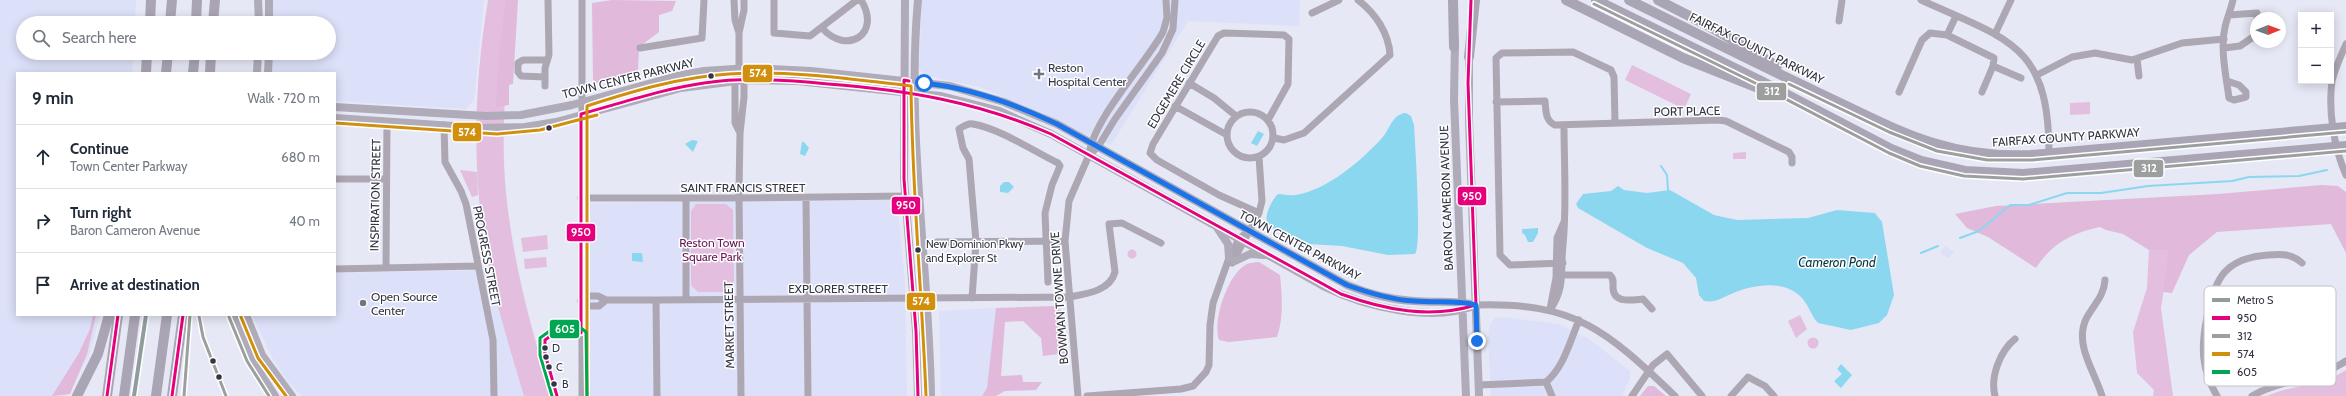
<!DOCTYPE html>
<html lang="en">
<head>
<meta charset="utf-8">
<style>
  body { margin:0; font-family:Cabin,sans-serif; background:#f6f6f7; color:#1f2937 }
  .controls { position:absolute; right:12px; top:12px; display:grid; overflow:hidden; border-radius:0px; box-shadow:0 2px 10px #0003 }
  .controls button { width:36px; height:36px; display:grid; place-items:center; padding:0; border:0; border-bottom:1px solid #e0e1e3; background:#fff; color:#1f2937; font:20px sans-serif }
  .compass { position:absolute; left:2250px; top:12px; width:36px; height:36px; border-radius:50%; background:#fff; box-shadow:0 2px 10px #0003; rotate:89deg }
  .stop { position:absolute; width:12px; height:12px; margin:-9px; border:3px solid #1a73e8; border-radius:50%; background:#fff }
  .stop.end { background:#1a73e8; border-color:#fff; box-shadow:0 1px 4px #0008 }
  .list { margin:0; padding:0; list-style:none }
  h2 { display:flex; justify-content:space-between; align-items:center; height:52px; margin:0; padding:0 16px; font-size:17px }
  h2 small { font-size:13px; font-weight:400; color:#747a83 }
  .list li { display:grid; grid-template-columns:26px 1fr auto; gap:12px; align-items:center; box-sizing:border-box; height:64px; padding:0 16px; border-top:1px solid #e0e1e3 }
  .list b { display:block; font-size:15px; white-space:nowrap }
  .list p { margin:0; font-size:13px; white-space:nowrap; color:#747a83 }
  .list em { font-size:13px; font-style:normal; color:#747a83 }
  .icon { flex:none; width:22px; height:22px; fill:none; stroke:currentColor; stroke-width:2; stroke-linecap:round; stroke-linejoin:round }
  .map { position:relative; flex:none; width:2346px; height:396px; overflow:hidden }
  .search { position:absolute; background:#fff; box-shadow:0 2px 10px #0003; left:16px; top:16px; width:320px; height:44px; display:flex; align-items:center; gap:10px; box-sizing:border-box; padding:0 14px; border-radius:22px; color:#747a83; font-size:15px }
  .panel { position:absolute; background:#fff; box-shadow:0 2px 10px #0003; left:16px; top:72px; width:320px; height:244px; border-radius:0px }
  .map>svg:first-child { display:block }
  .built { fill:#dce0f8 }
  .green { fill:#e3bede }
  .forest { fill:#e0b9db }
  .water { fill:#8bd7f0 }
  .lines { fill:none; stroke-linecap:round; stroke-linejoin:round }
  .stream { stroke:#8bd7f0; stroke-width:2 }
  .minor { stroke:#aca7b3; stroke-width:7 }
  .major { stroke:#afabb9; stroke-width:8 }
  .highway { stroke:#aaa5b4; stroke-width:10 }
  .bus-1-casing { stroke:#fff; stroke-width:6 }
  .bus-2-casing { stroke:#fff; stroke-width:6 }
  .bus-3-casing { stroke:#fff; stroke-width:6 }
  .bus-4-casing { stroke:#fff; stroke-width:6 }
  .bus-1 { stroke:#e5007d; stroke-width:3 }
  .bus-2 { stroke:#9d9e9e; stroke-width:3 }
  .bus-3 { stroke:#d08f0d; stroke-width:3 }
  .bus-4 { stroke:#00a651; stroke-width:3 }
  .metro-1-casing { stroke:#fff; stroke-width:7 }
  .metro-1 { stroke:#919d9d; stroke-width:4 }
  .route { stroke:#1a73e8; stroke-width:5 }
  .poi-dot { fill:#727481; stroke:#fff; stroke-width:1.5 }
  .bus-dot { fill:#333542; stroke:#fff; stroke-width:1.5 }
  .labels { text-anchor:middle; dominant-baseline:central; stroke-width:3; stroke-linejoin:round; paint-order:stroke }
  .bus-label { font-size:11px; fill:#333542; stroke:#fff; text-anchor:start }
  .street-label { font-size:12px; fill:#333542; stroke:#fff }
  .poi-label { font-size:12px; fill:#333542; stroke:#fff; text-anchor:start }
  .park-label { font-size:12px; fill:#681555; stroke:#fff }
  .water-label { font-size:13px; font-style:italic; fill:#003440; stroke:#fff }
  .key { fill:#fff; stroke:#c2c2c6; stroke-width:1 }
  .key-label { font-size:11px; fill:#333542 }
  .line-badge { stroke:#fff; stroke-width:1.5 }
  .badge-label { font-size:11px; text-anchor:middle; font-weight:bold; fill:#fff }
</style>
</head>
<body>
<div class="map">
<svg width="2346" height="396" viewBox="0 0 2346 396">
  <rect width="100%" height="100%" fill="#e6e8f6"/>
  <path class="built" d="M0 0H136L135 23H23V53H133L132 73H17V315H100L89 356 65 396H0Z
    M272 0H484L474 100 466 109 335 101V73H271V53H329V23H272Z
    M922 0H1300L1299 26 1188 21 1111 145 1084 133 1080 134 1047 116 983 88 924 75 919 68Z
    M897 200 905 281 907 396H588V203Z
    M1945 246 1954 252 1949 258 1940 253Z
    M495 270 526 396H302L289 383 273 359 252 315H335V273Z
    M996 308 987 388 982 396H941L939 311Z
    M1503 317 1559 324 1589 339 1630 371V379L1622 396H1491L1488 338 1490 325 1495 318Z"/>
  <path class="green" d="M488 0H516C506 63 500 129 506 193 513 262 531 330 552 396H524C512 356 500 317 491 277 471 187 473 90 488 0Z
    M1632 65 1691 94 1684 109 1625 80Z
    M2090 102V114L2070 115V103Z
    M1746 152V159H1733V153Z
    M460 170 477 172 478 195 472 197Z
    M696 204H726L733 210 734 285 726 292H698L691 285V211Z
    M547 235 548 249 523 252 521 238Z
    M1127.5 254a4.5 4.5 0 1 1 9 0a4.5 4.5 0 1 1-9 0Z
    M2149 250H2170L2161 308 2173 396H2153L2154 390 2137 373 2133 332 2147 288Z
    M546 257 547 267 525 269 524 259Z
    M1800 315 1807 329 1796 338 1788 321Z
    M1807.5 343a5.5 5.5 0 1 1 11 0a5.5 5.5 0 1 1-11 0Z
    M2346 370V396H2267C2293 384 2322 387 2346 370Z"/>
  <path class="forest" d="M506 0H518L513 84 509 85V105L496 107 498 65Z
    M612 0 676 1 672 11 659 15V32L639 47 638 71 597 83 593 80 592 3Z
    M2322 185 2338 186 2346 192V253L2331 224 2217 232 2189 255 2172 293 2163 292 2169 250H2149L2123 234 2106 230 2100 227C2072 233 2052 243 2036 268L1988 237 1967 228 1955 214 1996 206 2218 194Z
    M1259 262 1280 275C1282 296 1284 317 1277 337L1229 342 1219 340C1212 321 1228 273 1247 264 1250 263 1255 262 1259 262Z
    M1055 306 1062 311 1067 353 1043 356 1041 338 1023 321 1005 322 1001 376 1022 375 1023 382H1042L1036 390 1005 391 996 396H982L987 388 996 308Z
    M93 315H96L87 354 70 394 52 396 79 353 90 329Z
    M1648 386H1654L1666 396H1640Z"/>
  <path class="water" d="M1406 113 1411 116 1414 125C1415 143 1422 246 1415 254L1388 255 1342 246 1308 244 1268 226C1263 217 1271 201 1278 194 1284 194 1289 196 1296 195 1327 190 1361 161 1382 138 1390 129 1392 114 1406 113Z
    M1258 131 1264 134 1257 146 1251 143Z
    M692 140 698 141 693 152 685 144Z
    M802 142H804L809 148 805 156 800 154Z
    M1004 182H1009L1014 187 1008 193 1000 192V186Z
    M1618 186 1624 190 1647 193 1670 190 1714 215 1737 220 1808 218 1837 210 1875 213 1882 222 1894 295 1887 315 1879 323 1851 330 1818 323C1811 316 1809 305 1801 297 1783 279 1752 285 1731 294 1722 298 1715 303 1704 301L1699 295 1696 278 1683 263 1647 248 1578 208 1576 204 1583 194 1611 191Z
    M1538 228V233L1533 242H1528L1525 235 1522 233V229Z
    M632 253H642L643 262 632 261Z
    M1841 364 1852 375 1841 388 1834 381 1842 374 1837 369Z"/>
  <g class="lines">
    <path class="stream" d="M1661 166 1667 175 1668 190
      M1960 238 1979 231 2010 205H2029L2067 193H2101L2148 186 2232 181 2249 177 2299 176 2327 170
      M1921 253 1938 246"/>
    <path class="minor" d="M734 0 735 20 739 33
      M774 0V33L810 36 857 0
      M1921 0C2009 40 2049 44 2049 154
      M1312 13 1339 0
      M2229 15 2257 13V18
      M1839 21 1842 0
      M822 28C847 56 882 34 861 0
      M1995 34 2011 0
      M1947 35 1956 16
      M2346 44C2341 56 2335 68 2332 81 2328 111 2334 148 2346 175
      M640 48 702 38 704 0
      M2224 48 2240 46 2256 35
      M2137 59 2139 76
      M1993 66 2021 78
      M739 68 744 80V97L740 133 739 191 741 396
      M2037 75 2072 57 2095 53 2132 60 2182 43 2224 39
      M545 77 521 76 518 72V63L523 60H547
      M2227 81 2239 85 2246 92V97L2234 100 2229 98C2226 75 2220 49 2225 27 2227 18 2231 9 2233 0
      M1189 83 1214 98 1236 116
      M545 86V68L549 55 548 0
      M1899 92 1922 40 1930 33 1947 35 1994 58 1993 66 1982 92
      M1496 102 1545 101C1546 111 1545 120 1555 125L1718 120 1726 121 1789 152 1792 157V163
      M1175 106 1227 135
      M1227 135a23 23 0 1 1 46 0a23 23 0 1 1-46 0Z
      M444 125 445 162 461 191 466 204 493 340 494 396
      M740 133 735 123V80L739 68V33L744 10V0
      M1274 138 1284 140 1304 133 1390 55C1389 33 1375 13 1358 0
      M1089 155C1093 119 1144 66 1163 32L1167 18 1166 0
      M335 179H386
      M581 198H739L905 196
      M686 198V300
      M806 198 808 396
      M1259 213 1219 195 1157 160 1150 153 1153 144 1218 36 1224 33 1284 35 1289 39 1288 84 1268 120
      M937 242 1065 241
      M1232 263 1259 213 1262 201 1259 157
      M1563 263 1510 265 1500 255 1496 58 1502 53 1573 52 1611 70 1614 77 1615 123
      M386 268 387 122
      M335 269 477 266
      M1563 275H1610C1614 279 1613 282 1613 287 1613 304 1631 300 1643 299L1652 309
      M972 298 976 242 969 159 963 148 959 129C964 126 968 123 973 124 1001 129 1033 151 1058 163L1060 166 1052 185 1045 213 1048 282
      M656 300 657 396
      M581 301 587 296H598L606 300H656L1069 297C1086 294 1110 291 1115 272L1109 224 1122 223 1161 243
      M581 301 587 306H599L606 300
      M1476 305C1575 302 1606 330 1675 396
      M1550 309 1556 278 1557 238 1564 222
      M1550 310C1566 287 1560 270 1563 245 1567 205 1564 165 1564 125
      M1479 385 1546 382
      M582 396V0
      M1078 396 1065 241 1069 201 1089 155 1098 147 1115 119 1162 53 1173 29 1175 0
      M1087 396 1181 389 1193 386 1206 372 1209 365 1210 325 1213 303 1229 258 1239 239 1248 231
      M1552 396 1546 382C1564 367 1570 341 1579 320
      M1632 396 1653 365 1667 354 1702 396
      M1731 396 1748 377 1765 386 1774 396
      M1995 396C1990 377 2000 351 2015 339
      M2102 396C2095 372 2074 345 2086 319 2093 305 2104 297 2105 280
      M2217 396C2201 369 2201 347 2207 317 2215 278 2225 258 2268 255 2281 254 2291 253 2302 263
      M2252 396C2283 378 2315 382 2346 361"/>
    <path class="major" d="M258 0 259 23
      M269 0V23
      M905 0 904 179 916 331 918 396
      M918 0C906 132 929 264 931 396
      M1455 41 1454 99 1466 396
      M1469 51V120L1479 396
      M257 73 258 53
      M268 73 269 53
      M335 107 486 116 521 115 572 105 677 76 704 71 749 68 811 71 950 86 1004 102 1057 124 1347 285C1369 294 1391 300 1414 301 1435 303 1456 300 1476 305
      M335 118 483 128 525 127 556 122 681 88 744 80 797 81 940 96 999 111 1051 134 1325 287C1365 307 1433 323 1476 305
      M1218 229 1228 244 1229 258
      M1235 261 1250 254 1264 255
      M234 315 251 359 275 396
      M246 315 262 355 292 396"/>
    <path class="highway" d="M1453 0 1454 47
      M1566 0 1683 58 1771 93
      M1596 0 1761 81 1891 149 1921 161 1965 171 2023 174 2346 146
      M1629 0C1692 31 1755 63 1819 93 1896 129 1944 159 2031 155L2346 127
      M1658 0 1705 24 1777 66
      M150 23 151 0
      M170 23 172 0
      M196 23 197 0
      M213 23 215 0
      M1469 57 1475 0
      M146 73 147 53
      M166 73 168 53
      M193 73 195 53
      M210 73 211 53
      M77 396 98 354 109 315
      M107 396 118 315
      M124 396 135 315
      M156 396 167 315
      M172 396 183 315"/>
    <defs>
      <path id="bus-1" d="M909 81 904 80V179L916 331 918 396
        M107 396 118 315
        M172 396 183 315
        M557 396 545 354V340L552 335 581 333V114C622 103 662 89 704 83 745 77 787 80 828 84 907 90 978 102 1051 134L1341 294C1385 310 1430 319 1476 305L1468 83 1471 0"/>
      <path id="bus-2" d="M1594 4 1759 85 1889 153 1920 166 1964 176 2023 179 2346 151
        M1789 84 1889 132 1937 151 1987 160H2031L2346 132
        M199 316 203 337 226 396
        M229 317 247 361 269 396
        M184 396 190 315"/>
      <path id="bus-3" d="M335 123 497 134 540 130 597 115
        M241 317 258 358 286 396
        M587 396V106C633 91 681 77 729 74 790 70 851 79 911 86 912 190 922 293 926 396"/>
      <path id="bus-4" d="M552 396 540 355V338L551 330 581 328 586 332 587 396"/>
    </defs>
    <use href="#bus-1" class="bus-1-casing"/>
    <use href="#bus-2" class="bus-2-casing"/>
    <use href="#bus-3" class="bus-3-casing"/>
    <use href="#bus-4" class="bus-4-casing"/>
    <use href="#bus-1" class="bus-1"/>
    <use href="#bus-2" class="bus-2"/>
    <use href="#bus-3" class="bus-3"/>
    <use href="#bus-4" class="bus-4"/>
    <defs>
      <path id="metro-1" d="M134 396 146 315"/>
    </defs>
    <use href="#metro-1" class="metro-1-casing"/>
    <use href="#metro-1" class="metro-1"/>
  </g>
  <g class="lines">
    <path class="route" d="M924 83C971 88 1015 104 1057 124L1347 285C1369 293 1391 300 1414 301 1435 303 1455 300 1476 305L1477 341"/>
  </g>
  <g class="poi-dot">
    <path d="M1037 68h4v4h4v4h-4v4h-4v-4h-4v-4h4z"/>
    <circle cx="363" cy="303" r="4"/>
  </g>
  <g class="bus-dot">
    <circle cx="711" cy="76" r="3.5"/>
    <circle cx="549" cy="128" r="3.5"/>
    <circle cx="918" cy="250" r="3.5"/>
    <circle cx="545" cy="348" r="3.5"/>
    <circle cx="546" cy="357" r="3.5"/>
    <circle cx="213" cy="361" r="3.5"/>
    <circle cx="549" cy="367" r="3.5"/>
    <circle cx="219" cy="377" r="3.5"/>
    <circle cx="554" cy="384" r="3.5"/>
  </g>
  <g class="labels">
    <g class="bus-label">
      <text x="926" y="244">New Dominion Pkwy<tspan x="926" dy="14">and Explorer St</tspan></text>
      <text x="552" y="348">D</text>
      <text x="556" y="367">C</text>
      <text x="562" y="384">B</text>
    </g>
    <g class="street-label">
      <text transform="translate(1757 48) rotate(26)">FAIRFAX COUNTY PARKWAY</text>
      <text transform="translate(628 78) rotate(-14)">TOWN CENTER PARKWAY</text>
      <text transform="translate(1176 84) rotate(-59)">EDGEMERE CIRCLE</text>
      <text transform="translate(1687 111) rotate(-1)">PORT PLACE</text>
      <text transform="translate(2066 137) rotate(-4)">FAIRFAX COUNTY PARKWAY</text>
      <text x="743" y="187">SAINT FRANCIS STREET</text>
      <text transform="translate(375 195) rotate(-89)">INSPIRATION STREET</text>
      <text transform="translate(1446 198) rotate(-92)">BARON CAMERON AVENUE</text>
      <text transform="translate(1300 245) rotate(28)">TOWN CENTER PARKWAY</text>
      <text transform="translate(487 256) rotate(79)">PROGRESS STREET</text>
      <text x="838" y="288">EXPLORER STREET</text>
      <text transform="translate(1059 298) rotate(-94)">BOWMAN TOWNE DRIVE</text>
      <text transform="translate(729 325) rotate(-91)">MARKET STREET</text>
    </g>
    <g class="poi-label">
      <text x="1048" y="67">Reston<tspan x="1048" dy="14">Hospital Center</tspan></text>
      <text x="371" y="296">Open Source<tspan x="371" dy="14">Center</tspan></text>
    </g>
    <g class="park-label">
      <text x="712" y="242">Reston Town<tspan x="712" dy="14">Square Park</tspan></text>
    </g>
    <g class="water-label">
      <text x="1837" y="262">Cameron Pond</text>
    </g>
  </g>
  <rect x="2204" y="286" width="132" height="100" rx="6" class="key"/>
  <rect x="2212" y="298" width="18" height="4" fill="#919d9d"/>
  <rect x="2212" y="316" width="18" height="4" fill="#e5007d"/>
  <rect x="2212" y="334" width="18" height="4" fill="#9d9e9e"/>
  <rect x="2212" y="352" width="18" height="4" fill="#d08f0d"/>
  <rect x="2212" y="370" width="18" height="4" fill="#00a651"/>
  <g class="key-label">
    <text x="2237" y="304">Metro S</text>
    <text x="2237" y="322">950</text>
    <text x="2237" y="340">312</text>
    <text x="2237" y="358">574</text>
    <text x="2237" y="376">605</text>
  </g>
  <g class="line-badge">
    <rect x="742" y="64" width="31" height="19" rx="4" fill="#d08f0d"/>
    <rect x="1756" y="82" width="31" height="19" rx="4" fill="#9d9e9e"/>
    <rect x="452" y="122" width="30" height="20" rx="4" fill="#d08f0d"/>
    <rect x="2133" y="159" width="31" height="19" rx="4" fill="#9d9e9e"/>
    <rect x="1457" y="186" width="30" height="20" rx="4" fill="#e5007d"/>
    <rect x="891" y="196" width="30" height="19" rx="4" fill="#e5007d"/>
    <rect x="566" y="223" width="30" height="19" rx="4" fill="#e5007d"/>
    <rect x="906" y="292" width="30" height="19" rx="4" fill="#d08f0d"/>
    <rect x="549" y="319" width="31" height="20" rx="4" fill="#00a651"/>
  </g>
  <g class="badge-label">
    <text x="758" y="77">574</text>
    <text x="1772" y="95">312</text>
    <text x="467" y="136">574</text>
    <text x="2149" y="172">312</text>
    <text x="1472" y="200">950</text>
    <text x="906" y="209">950</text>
    <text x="581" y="236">950</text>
    <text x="921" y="305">574</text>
    <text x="565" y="333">605</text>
  </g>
</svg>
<div class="controls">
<button>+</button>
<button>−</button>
</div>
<svg class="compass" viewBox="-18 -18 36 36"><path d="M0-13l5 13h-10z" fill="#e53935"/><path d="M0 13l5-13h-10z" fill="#747a83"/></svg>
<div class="stop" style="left:924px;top:83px"></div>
<div class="stop end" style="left:1477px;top:341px"></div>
<div class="search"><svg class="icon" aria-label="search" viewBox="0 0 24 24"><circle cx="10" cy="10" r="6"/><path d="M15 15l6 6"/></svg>Search here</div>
<section class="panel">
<h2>9 min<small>Walk · 720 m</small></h2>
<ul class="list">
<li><svg class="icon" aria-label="ahead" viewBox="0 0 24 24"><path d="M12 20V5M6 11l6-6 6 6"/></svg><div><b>Continue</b><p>Town Center Parkway</p></div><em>680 m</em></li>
<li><svg class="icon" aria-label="right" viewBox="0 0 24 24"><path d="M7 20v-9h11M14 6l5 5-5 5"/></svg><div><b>Turn right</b><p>Baron Cameron Avenue</p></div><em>40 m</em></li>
<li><svg class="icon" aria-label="arrive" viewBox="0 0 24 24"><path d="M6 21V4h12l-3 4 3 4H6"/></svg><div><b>Arrive at destination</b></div></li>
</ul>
</section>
</div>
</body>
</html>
